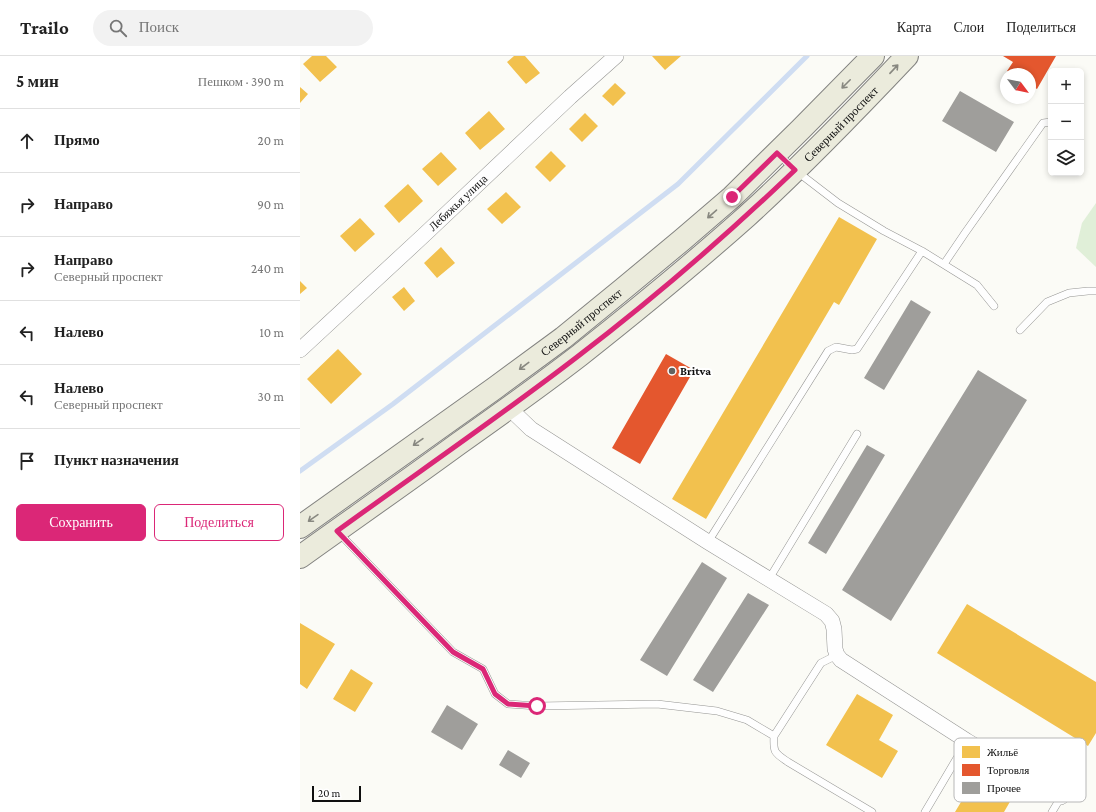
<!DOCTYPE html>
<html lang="ru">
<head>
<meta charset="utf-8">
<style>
  body { margin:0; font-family:"Crimson Pro",serif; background:#f2f2f2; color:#222 }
  .controls { position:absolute; right:12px; top:12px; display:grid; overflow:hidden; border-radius:6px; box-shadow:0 2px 6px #0003 }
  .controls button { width:36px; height:36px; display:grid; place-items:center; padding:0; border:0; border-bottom:1px solid #e0e0e0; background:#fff; color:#222; font:20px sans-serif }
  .compass { position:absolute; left:700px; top:12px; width:36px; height:36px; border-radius:50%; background:#fff; box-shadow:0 2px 6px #0003; rotate:122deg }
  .scale { position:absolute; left:12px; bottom:10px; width:49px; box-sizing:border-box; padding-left:4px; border:2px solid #0f0f0f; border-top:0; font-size:11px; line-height:14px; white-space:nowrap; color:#0f0f0f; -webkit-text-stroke:3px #fff; paint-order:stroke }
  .stop { position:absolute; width:12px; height:12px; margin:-9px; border:3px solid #db2777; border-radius:50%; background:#fff }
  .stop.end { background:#db2777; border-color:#fff; box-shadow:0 1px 4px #0008 }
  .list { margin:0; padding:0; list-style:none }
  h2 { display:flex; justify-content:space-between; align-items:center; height:52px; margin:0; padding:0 16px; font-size:17px }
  h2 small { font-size:13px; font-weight:400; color:#767676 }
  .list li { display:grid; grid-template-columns:26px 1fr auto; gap:12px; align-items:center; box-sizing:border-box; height:64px; padding:0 16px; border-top:1px solid #e0e0e0 }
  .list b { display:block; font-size:15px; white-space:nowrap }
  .list p { margin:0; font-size:13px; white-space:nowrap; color:#767676 }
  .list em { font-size:13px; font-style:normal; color:#767676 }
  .actions { display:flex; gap:8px; padding:12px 16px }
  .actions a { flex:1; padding:9px 0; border:1px solid #db2777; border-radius:6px; text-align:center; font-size:14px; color:#db2777 }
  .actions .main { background:#db2777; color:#fff }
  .icon { flex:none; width:22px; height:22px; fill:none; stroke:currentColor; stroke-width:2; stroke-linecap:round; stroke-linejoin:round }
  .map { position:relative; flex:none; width:796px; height:756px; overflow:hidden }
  header { display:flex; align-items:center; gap:24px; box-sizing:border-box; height:56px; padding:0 20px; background:#fff; border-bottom:1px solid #e0e0e0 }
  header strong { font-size:19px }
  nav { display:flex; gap:22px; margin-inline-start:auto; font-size:14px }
  .search { width:280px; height:36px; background:#f2f2f2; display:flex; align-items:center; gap:10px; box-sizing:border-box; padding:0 14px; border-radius:22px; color:#767676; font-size:15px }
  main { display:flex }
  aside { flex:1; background:#fff }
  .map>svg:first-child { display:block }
  .green { fill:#e0efd8 }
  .homes { fill:#f2c14e }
  .shops { fill:#e4572e }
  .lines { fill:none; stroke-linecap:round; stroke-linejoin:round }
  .stream { stroke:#cfddf2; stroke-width:5 }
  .building { fill:#9f9e9b }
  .lane-casing { stroke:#959593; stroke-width:8 }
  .street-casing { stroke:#959593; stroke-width:16 }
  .primary-casing { stroke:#838380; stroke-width:24 }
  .lane { stroke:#fefefe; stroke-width:7 }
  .street { stroke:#fefefe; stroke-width:15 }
  .primary { stroke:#ebebdc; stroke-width:22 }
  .oneway { stroke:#888880 }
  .route { stroke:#db2777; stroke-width:5 }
  .poi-dot { fill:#626260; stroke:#fff; stroke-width:1.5 }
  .labels { text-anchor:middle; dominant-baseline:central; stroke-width:4; stroke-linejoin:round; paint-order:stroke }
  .street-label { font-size:12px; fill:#0f0f0f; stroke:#fff }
  .poi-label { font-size:12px; font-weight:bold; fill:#0f0f0f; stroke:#fff; text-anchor:start }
  .key { fill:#fff; stroke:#b7b7b7; stroke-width:1 }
  .key-label { font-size:11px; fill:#0f0f0f }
</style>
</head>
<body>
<header>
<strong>Trailo</strong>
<div class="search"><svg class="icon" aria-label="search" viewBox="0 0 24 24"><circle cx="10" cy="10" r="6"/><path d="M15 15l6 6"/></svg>Поиск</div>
<nav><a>Карта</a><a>Слои</a><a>Поделиться</a></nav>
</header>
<main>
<aside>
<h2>5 мин<small>Пешком · 390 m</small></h2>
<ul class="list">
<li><svg class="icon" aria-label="ahead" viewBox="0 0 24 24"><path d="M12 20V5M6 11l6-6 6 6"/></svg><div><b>Прямо</b></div><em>20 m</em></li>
<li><svg class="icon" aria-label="right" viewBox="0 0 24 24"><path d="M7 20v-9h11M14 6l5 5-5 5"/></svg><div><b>Направо</b></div><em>90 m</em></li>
<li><svg class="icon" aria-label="right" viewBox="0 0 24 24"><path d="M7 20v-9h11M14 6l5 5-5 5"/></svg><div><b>Направо</b><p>Северный проспект</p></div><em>240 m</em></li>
<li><svg class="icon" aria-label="left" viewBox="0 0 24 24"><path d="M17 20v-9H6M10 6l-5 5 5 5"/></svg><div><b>Налево</b></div><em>10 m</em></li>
<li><svg class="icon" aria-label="left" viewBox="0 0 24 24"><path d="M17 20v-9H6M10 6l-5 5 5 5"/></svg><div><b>Налево</b><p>Северный проспект</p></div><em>30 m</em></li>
<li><svg class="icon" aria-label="arrive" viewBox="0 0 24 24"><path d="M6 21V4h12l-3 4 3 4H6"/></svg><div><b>Пункт назначения</b></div></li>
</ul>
<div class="actions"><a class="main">Сохранить</a><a>Поделиться</a></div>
</aside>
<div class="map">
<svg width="796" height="756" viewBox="0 0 796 756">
  <rect width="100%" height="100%" fill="#fbfbf6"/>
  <path class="green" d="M796 147V211L776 192 782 167Z"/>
  <path class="homes" d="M12 0H26L37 11 20 26 3 8Z
    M214 0H225L240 17 226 28 207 6Z
    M352 0H381L365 14Z
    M315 27 326 37 313 50 302 40Z
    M0 31 8 38 0 47Z
    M189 55 205 73 180 94 165 77Z
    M285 57 298 70 282 86 269 73Z
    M251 95 266 110 250 126 235 111Z
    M141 96 157 113 138 130 122 113Z
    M108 128 123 145 99 167 84 150Z
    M206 136 221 151 202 168 187 153Z
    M539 161 577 183 539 249 534 246 406 463 372 443Z
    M60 162 75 178 55 196 40 180Z
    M141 191 155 207 137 222 124 207Z
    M0 225 7 232 0 238Z
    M104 231 115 245 104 255 92 241Z
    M38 293 62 318 31 348 7 323Z
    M667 548 796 626V677L788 690 637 597Z
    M0 567 35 588 7 633 0 628Z
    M51 613 73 627 55 656 33 643Z
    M557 638 593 659 579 684 598 695 582 722 526 689Z
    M679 716 715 737 704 756H655Z"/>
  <path class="shops" d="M703 0H756L737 33 730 29V18H712L707 15 713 6Z
    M366 298 394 314 340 408 312 392Z"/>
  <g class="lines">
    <path class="stream" d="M0 415 93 348 378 128 507 0"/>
  </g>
  <path class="building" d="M660 35 714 66 696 96 642 65Z
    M611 244 631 256 584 334 564 322Z
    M678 314 727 344 591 565 542 534Z
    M567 389 585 399 526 498 508 487Z
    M402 506 427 522 367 620 340 604Z
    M448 537 469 549 413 636 393 624Z
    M147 649 178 668 162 694 131 676Z
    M208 694 230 707 221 722 199 709Z"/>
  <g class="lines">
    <defs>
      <path id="lane" d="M479 99 495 114 538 147 584 175 622 195 677 229 694 250
        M644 208 665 177 743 67 751 66
        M720 274 747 246 769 237 788 235H796
        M38 476 153 596 183 613 195 638 208 648 237 650 357 648 417 655 447 664 474 680 521 607 537 599
        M408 486 528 295 536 291 552 294 557 293 622 195
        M469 523 557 378
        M474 680C473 697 475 697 488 706L572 756
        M625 756 667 685
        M752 756 761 741"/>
      <g id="street">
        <path id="s1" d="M0 294 124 179 270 41 316 0"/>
        <path d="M209 352 231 373 408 486 526 558 532 565 534 573 535 593 537 599 541 604 667 685 761 741"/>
      </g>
      <g id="primary">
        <path id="s2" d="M0 471 195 332 263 282 323 233 382 184 432 141 501 73 573 0"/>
        <path id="s3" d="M0 501C53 463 106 426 158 388 199 359 240 330 280 299 337 254 393 208 447 160 503 109 555 55 607 0"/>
      </g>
    </defs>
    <use href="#lane" class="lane-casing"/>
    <use href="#street" class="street-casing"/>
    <use href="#primary" class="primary-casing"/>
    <use href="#lane" class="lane"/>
    <use href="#street" class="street"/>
    <use href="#primary" class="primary"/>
  </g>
  <defs><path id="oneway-shaft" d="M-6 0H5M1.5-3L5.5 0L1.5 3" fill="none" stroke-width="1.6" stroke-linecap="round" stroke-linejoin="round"/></defs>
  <g class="oneway">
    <use href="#oneway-shaft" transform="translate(594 13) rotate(-47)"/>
    <use href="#oneway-shaft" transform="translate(546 28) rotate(135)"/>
    <use href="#oneway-shaft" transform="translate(412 158) rotate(139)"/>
    <use href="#oneway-shaft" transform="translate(224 310) rotate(143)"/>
    <use href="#oneway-shaft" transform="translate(118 386) rotate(145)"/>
    <use href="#oneway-shaft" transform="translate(13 462) rotate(145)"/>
  </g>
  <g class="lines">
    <path class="route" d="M237 650 208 648 195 638 183 613 153 596 37 475C117 417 199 361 277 301 353 243 426 180 495 114L477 97 432 141"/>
  </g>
  <circle class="poi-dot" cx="372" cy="315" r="4"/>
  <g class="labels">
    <g class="street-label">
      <text stroke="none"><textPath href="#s3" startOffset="694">Северный проспект</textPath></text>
      <text stroke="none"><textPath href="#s1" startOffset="216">Лебяжья улица</textPath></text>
      <text stroke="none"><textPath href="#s2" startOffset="348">Северный проспект</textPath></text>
    </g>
    <g class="poi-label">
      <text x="380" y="315">Britva</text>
    </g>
  </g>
  <rect x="654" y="682" width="132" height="64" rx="6" class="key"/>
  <rect x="662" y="690" width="18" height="12" fill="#f2c14e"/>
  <rect x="662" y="708" width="18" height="12" fill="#e4572e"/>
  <rect x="662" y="726" width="18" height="12" fill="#9f9e9b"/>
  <g class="key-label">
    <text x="687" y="700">Жильё</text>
    <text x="687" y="718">Торговля</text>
    <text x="687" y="736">Прочее</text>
  </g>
</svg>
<div class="controls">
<button>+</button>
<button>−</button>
<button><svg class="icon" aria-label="layers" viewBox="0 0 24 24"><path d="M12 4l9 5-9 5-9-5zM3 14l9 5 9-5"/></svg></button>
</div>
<svg class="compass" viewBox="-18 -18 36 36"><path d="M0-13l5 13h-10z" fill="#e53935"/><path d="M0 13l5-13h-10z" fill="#767676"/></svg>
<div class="scale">20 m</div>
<div class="stop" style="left:237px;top:650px"></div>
<div class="stop end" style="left:432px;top:141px"></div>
</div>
</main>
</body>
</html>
